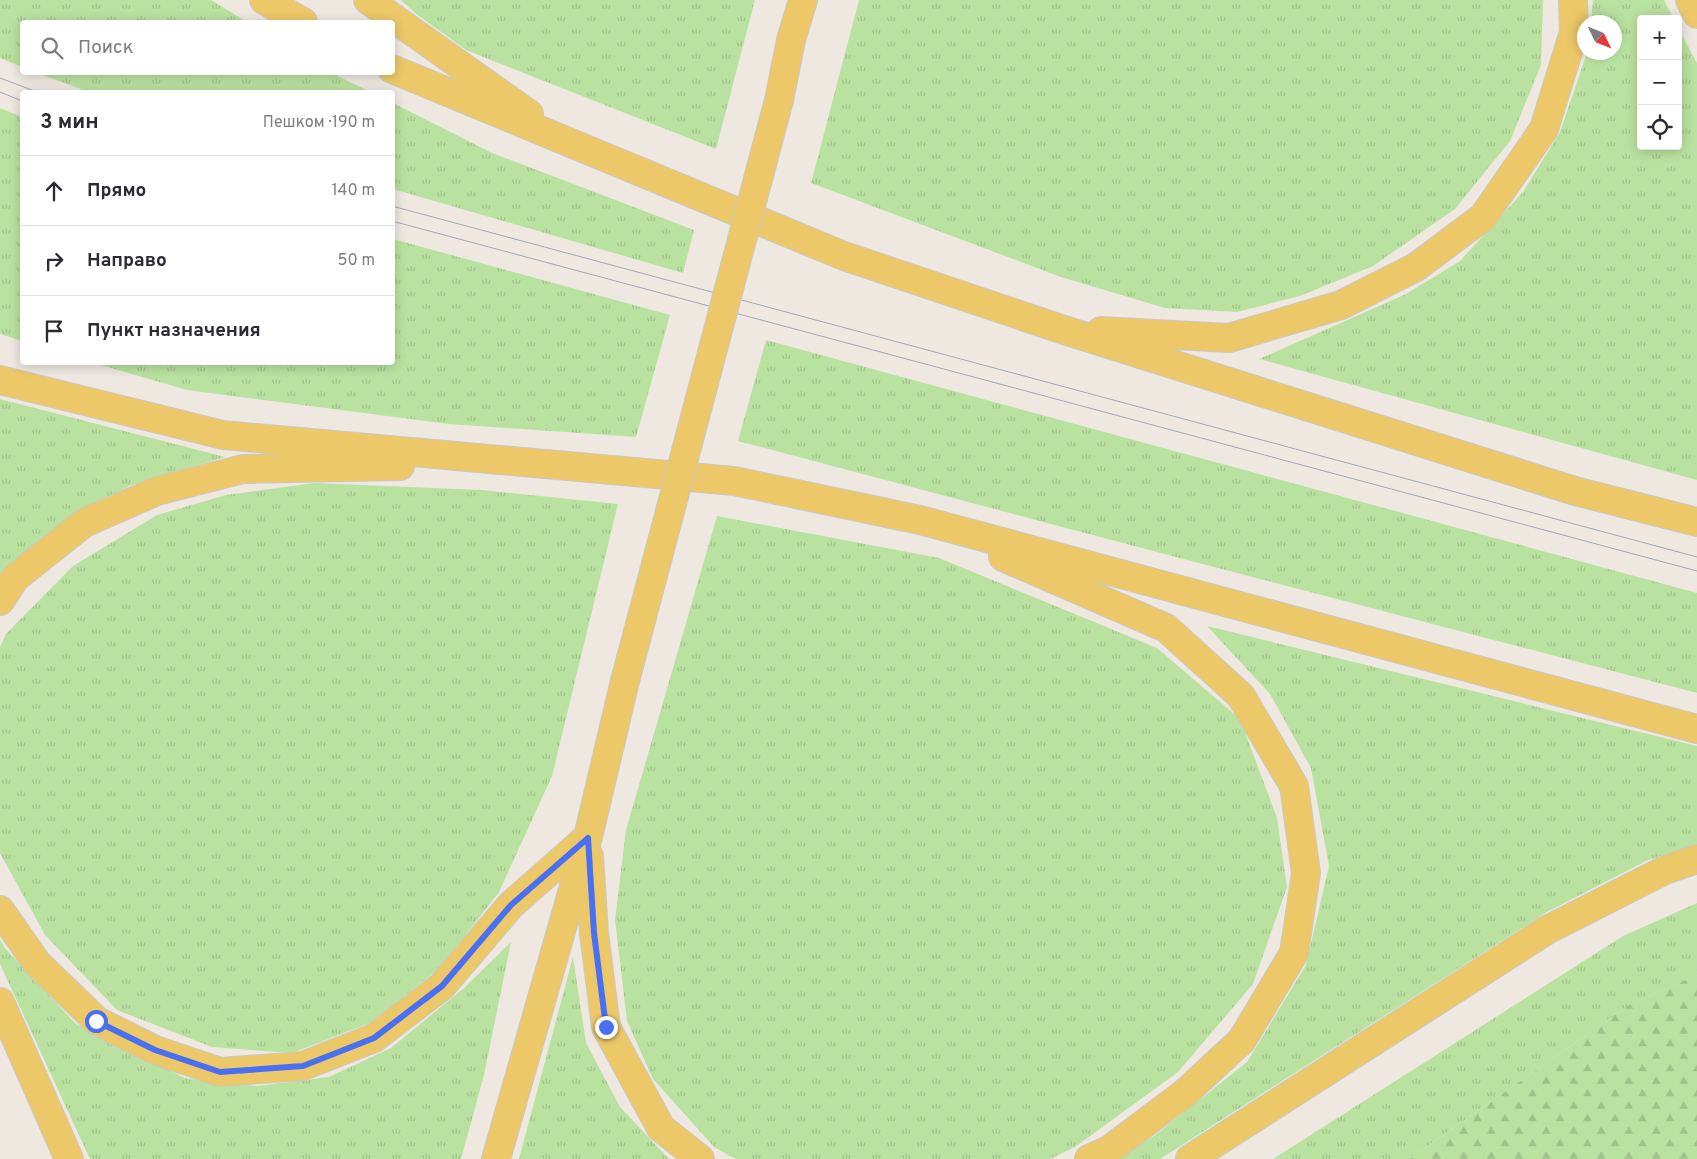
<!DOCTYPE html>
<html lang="ru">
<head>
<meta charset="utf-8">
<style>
  body { margin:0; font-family:Overpass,sans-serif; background:#f2f2f3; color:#2b2b33 }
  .controls { position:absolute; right:15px; top:15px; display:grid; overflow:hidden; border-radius:5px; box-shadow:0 2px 12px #0003 }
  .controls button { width:45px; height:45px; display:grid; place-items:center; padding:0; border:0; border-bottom:1px solid #e1e1e2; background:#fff; color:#2b2b33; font:25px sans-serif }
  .compass { position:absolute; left:1577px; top:15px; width:45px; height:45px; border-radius:50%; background:#fff; box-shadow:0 2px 12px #0003; rotate:133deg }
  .stop { position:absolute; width:15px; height:15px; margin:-11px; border:4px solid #4970f3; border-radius:50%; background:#fff }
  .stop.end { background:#4970f3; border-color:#fff; box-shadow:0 1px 5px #0008 }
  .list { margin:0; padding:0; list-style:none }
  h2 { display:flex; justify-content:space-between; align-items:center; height:65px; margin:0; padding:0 20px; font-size:21px }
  h2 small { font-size:16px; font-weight:400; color:#7c7c81 }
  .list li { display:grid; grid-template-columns:32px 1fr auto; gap:15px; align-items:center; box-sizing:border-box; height:70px; padding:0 20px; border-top:1px solid #e1e1e2 }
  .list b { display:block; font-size:19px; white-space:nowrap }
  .list em { font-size:16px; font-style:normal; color:#7c7c81 }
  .icon { flex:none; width:28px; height:28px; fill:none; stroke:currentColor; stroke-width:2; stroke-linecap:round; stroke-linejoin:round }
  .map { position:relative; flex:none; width:1697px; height:1159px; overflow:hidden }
  .search { position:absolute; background:#fff; box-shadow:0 2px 12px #0003; left:20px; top:20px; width:375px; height:55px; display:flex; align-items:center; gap:12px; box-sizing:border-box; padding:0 18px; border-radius:5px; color:#7c7c81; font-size:19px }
  .panel { position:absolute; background:#fff; box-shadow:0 2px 12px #0003; left:20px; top:90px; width:375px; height:275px; border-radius:5px }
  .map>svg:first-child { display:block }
  .grass { fill:url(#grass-tufts) }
  .forest { fill:url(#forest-firs) }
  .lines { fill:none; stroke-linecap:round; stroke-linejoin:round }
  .major-casing { stroke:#c9c9c9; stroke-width:30 }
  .major { stroke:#ecc868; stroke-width:28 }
  .tram { stroke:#a3a7b7; stroke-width:1 }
  .major-bridge-casing { stroke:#c9c9c9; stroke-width:30; stroke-linecap:butt }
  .major-bridge { stroke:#ecc868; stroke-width:28 }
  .route { stroke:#4970f3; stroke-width:6 }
</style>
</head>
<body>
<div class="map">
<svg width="1697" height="1159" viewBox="0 0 1697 1159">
  <defs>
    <pattern id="grass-tufts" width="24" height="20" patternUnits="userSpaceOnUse" patternTransform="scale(1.25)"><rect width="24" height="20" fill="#b9e2a0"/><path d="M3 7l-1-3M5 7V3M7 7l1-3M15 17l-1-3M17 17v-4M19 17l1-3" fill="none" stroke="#9fc28a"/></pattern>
    <pattern id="forest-firs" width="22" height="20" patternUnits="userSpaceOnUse" patternTransform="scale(1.25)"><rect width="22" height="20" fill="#b9e2a0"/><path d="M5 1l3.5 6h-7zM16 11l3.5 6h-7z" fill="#9fc28a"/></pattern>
  </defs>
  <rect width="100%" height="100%" fill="#eee8e1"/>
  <path class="grass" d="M0 0H211L247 22H22V67L0 58Z
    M401 0H755L716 149 466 50 415 13Z
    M859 0H1543L1541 65 1510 141 1455 209 1373 266 1300 296 1237 312 1165 308 1061 277 811 183Z
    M1593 0H1664L1674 19H1641V146H1678V28L1697 63V480L1259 359 1406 294 1460 261 1523 192 1560 132 1587 53 1614 52V22H1591Z
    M37 73H331L371 92H89Z
    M393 103 492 153 694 230 683 273 393 189Z
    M0 108 22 117V341L0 334Z
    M393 239 670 315 636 437 449 424 187 390 94 363 392 362Z
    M766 340 1697 593V693L1172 556 738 441Z
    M0 399 225 457 129 486 49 532 0 578Z
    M314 483 482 490 618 504 552 776 499 892 441 967 370 1023 292 1053 212 1047 117 1010 45 935 0 853V647L6 634 73 566 157 515 226 495Z
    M717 516 939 558 1157 648 1240 719 1277 818 1287 887 1253 984 1178 1072 1075 1147 1050 1159H736L714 1147 653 1079 627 1021 615 920 626 830Z
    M1207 626 1697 746V844L1646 861 1547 912 1160 1159H1114L1154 1136 1247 1062 1306 965 1329 866 1311 768 1270 694Z
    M1697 903V975L1629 1005 1409 1159H1273L1623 936Z
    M0 940 4 947 76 1024 185 1078 257 1086 329 1077 391 1048 464 988 511 942 484 1075 461 1159H90L0 964Z
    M573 957 586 1043 620 1107 669 1159H519Z"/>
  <path class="forest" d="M1697 975V1159H1409L1629 1005Z"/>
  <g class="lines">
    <defs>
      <path id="major" d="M264 0 303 22
        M368 0 529 114
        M1690 0 1697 14
        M392 69 844 256 1061 329 1575 491 1697 522
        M779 100 791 40 803 0
        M1101 331 1229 338 1341 305 1416 267 1483 217 1544 129 1574 32 1573 0
        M0 380 223 435 734 481 920 520 1697 729
        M1003 557 1166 628 1241 696 1294 786 1306 873 1294 953 1242 1040 1185 1093 1109 1150 1089 1159
        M0 601 15 578 84 523 157 491 243 469 400 466
        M589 856 594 933 606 1027 661 1128 700 1159
        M0 910 37 963 97 1021 155 1050 220 1072 303 1066 374 1038 442 986 511 905 588 837
        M0 1002 69 1159
        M496 1159 588 837 625 681
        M1190 1159 1547 930 1665 870 1697 859"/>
    </defs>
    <use href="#major" class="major-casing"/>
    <use href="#major" class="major"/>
    <path class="tram" d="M0 78 37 92
      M0 92 22 101
      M392 206 1697 557
      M392 221 1697 571"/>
    <defs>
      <path id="major-bridge" d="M625 681 779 100"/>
    </defs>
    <use href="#major-bridge" class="major-bridge-casing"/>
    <use href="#major-bridge" class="major-bridge"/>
  </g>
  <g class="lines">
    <path class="route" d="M96 1021 155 1050 220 1072 303 1066 374 1038 442 986 511 905 588 838 594 933 606 1027"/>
  </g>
</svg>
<div class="controls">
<button>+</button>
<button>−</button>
<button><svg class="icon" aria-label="locate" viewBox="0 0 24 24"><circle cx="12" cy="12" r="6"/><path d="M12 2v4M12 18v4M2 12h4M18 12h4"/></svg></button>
</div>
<svg class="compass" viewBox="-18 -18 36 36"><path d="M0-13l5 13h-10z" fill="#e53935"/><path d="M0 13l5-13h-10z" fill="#7c7c81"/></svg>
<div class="stop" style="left:96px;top:1021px"></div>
<div class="stop end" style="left:606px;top:1027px"></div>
<div class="search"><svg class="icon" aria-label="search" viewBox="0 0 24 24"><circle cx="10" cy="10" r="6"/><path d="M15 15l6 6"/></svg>Поиск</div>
<section class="panel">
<h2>3 мин<small>Пешком · 190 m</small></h2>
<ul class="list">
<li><svg class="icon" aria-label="ahead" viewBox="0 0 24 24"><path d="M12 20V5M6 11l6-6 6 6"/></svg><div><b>Прямо</b></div><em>140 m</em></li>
<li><svg class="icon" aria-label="right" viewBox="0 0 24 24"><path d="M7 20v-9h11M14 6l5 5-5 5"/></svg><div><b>Направо</b></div><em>50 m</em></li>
<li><svg class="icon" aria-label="arrive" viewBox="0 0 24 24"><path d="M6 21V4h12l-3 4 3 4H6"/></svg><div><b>Пункт назначения</b></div></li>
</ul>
</section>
</div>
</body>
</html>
